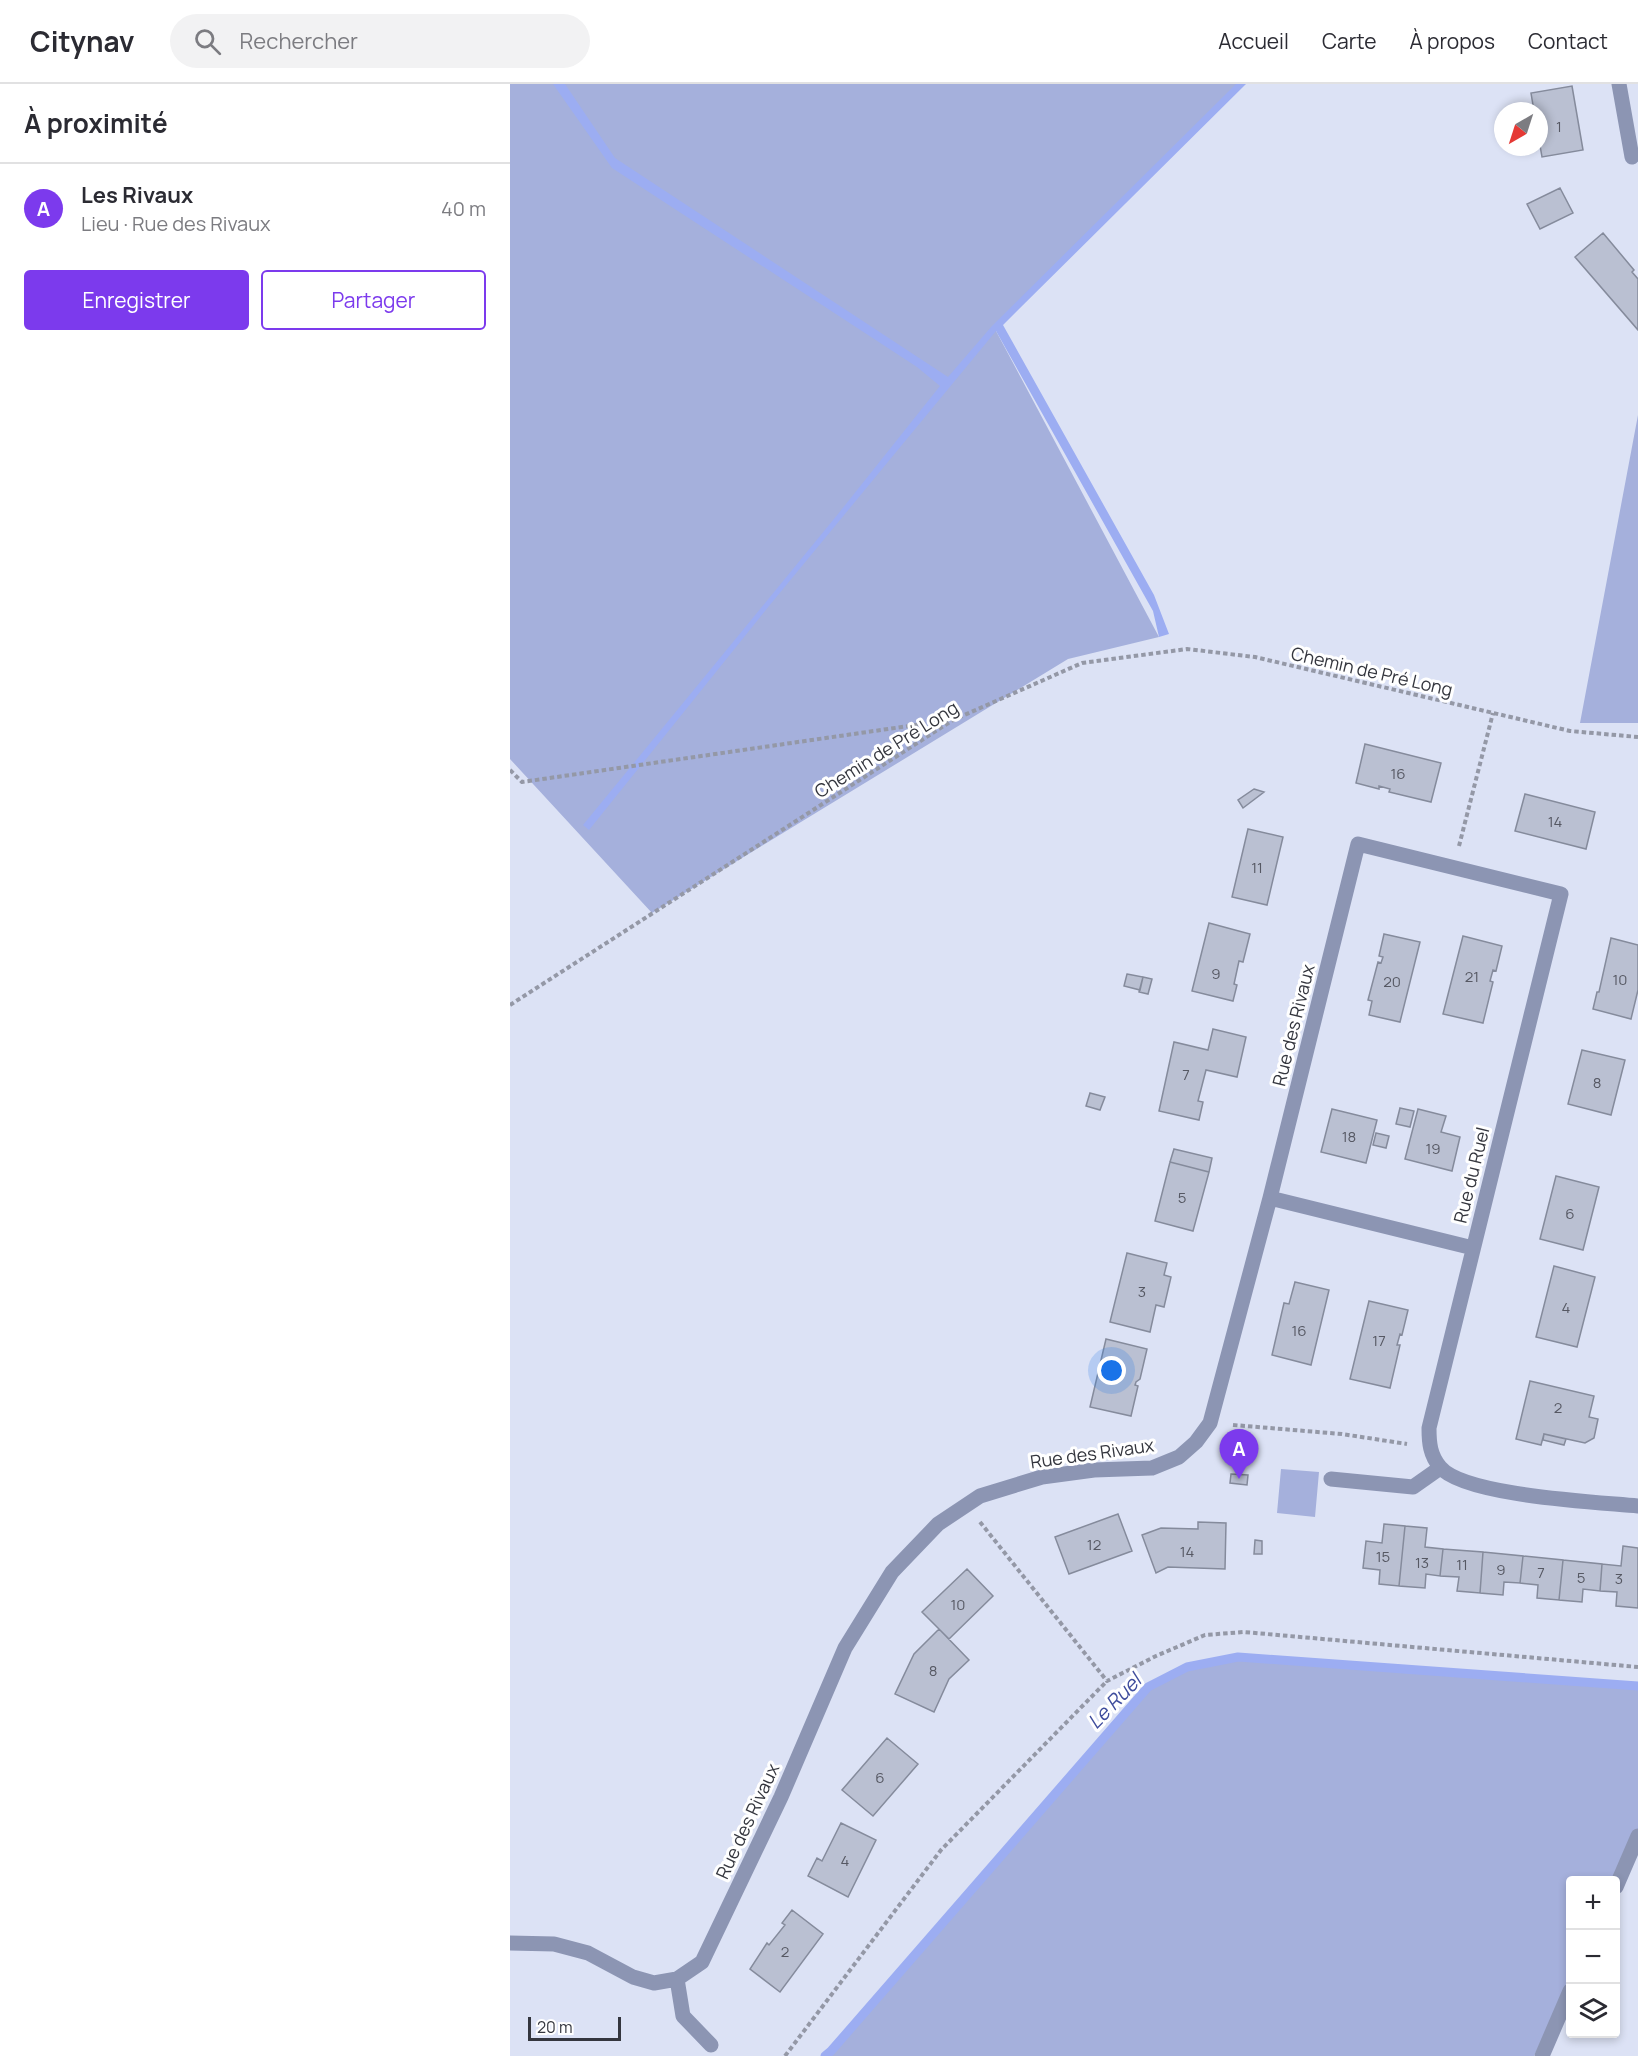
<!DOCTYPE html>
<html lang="fr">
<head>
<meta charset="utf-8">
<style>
  body { margin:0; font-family:Manrope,sans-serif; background:#f2f2f3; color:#2b2b33 }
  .controls { position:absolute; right:18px; bottom:18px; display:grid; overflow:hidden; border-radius:6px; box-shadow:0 3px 9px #0003 }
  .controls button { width:54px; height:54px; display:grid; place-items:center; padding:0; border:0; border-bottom:2px solid #e1e1e2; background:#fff; color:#2b2b33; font:30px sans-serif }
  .compass { position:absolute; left:984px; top:18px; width:54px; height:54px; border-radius:50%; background:#fff; box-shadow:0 3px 9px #0003; rotate:219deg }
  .scale { position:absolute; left:18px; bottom:15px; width:93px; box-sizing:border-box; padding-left:6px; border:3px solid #34363e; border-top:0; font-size:16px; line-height:21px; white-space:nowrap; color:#34363e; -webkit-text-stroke:4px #fff; paint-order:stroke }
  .you { position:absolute; left:602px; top:1287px; width:21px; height:21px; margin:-15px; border:4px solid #fff; border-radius:50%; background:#1a73e8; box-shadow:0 0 0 9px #1a73e833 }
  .badge { display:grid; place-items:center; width:39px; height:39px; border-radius:50%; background:#7c3aed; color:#fff; font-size:20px; font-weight:700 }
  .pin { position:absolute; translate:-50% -50px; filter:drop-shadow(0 2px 3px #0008) }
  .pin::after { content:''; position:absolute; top:32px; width:21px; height:18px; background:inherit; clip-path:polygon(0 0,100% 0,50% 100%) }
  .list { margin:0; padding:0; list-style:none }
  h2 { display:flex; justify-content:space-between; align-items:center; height:78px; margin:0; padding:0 24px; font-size:26px }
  h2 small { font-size:20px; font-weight:400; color:#7c7c81 }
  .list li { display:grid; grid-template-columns:39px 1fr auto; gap:18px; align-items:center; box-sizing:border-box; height:90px; padding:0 24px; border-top:2px solid #e1e1e2 }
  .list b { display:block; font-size:22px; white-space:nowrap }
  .list p { margin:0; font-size:20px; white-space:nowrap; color:#7c7c81 }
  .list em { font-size:20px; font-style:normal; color:#7c7c81 }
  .actions { display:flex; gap:12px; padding:18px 24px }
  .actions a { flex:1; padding:14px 0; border:2px solid #7c3aed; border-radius:6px; text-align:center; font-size:21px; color:#7c3aed }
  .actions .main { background:#7c3aed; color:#fff }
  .icon { flex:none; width:33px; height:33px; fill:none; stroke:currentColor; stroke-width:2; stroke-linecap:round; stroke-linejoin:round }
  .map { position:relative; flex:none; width:1128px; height:1972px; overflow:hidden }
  header { display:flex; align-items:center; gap:36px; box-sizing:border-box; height:84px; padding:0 30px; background:#fff; border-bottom:2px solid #e1e1e2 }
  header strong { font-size:28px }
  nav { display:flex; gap:33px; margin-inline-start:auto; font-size:21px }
  .search { width:420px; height:54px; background:#f2f2f3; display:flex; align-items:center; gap:15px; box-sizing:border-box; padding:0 21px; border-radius:33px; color:#7c7c81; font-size:22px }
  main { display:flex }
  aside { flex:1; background:#fff }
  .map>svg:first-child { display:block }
  .green { fill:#a5b0dc }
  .water { fill:#9cadf2 }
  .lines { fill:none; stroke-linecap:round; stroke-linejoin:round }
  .stream { stroke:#9cadf2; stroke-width:9 }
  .building { fill:#bac0d2; stroke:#858b9c; stroke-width:1.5 }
  .path { stroke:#9498a6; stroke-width:4; stroke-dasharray:4.5 3; stroke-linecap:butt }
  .minor { stroke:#8c95b3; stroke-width:15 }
  .labels { text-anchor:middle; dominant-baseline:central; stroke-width:6; stroke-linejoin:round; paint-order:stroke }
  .number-label { font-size:15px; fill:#565863 }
  .street-label { font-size:18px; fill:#34363e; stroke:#fff }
  .water-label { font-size:20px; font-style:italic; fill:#3f4d9d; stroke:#fff }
</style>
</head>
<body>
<header>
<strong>Citynav</strong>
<div class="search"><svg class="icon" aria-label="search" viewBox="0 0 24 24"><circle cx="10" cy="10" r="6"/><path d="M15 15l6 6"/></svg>Rechercher</div>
<nav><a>Accueil</a><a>Carte</a><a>À propos</a><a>Contact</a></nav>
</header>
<main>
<aside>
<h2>À proximité<small></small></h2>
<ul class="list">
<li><span class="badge">A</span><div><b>Les Rivaux</b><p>Lieu · Rue des Rivaux</p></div><em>40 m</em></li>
</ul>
<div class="actions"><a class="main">Enregistrer</a><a>Partager</a></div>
</aside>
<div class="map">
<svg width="1128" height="1972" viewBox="0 0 1128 1972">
  <rect width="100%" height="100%" fill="#dce2f5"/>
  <path class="green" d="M0 0H727L486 247 649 553 558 575 142 829 0 675Z
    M1128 331V639H1070Z
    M771 1385 809 1388 805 1433 767 1429Z
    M728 1573 1128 1602V1752L1106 1796H1060V1895L1024 1972H315L321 1967 638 1603 677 1583Z"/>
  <path class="water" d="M43 0H55L105 74 438 293 482 242 726 0H736L493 241 644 511 659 550 649 553 643 527 486 247 259 522 79 746 73 741 328 430 430 302 407 283 102 84Z"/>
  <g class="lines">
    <path class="stream" d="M315 1972 321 1967 638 1603 677 1583 728 1573 1128 1602"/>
  </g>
  <path class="building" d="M1062 2 1073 66 1032 73 1029 56V27H1024L1021 9Z
    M1050 104 1063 129 1030 145 1017 120Z
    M1093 149 1124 186 1122 188 1128 195V246L1065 173Z
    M855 660 931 679 921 718 879 708 880 705 869 702V705L846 699Z
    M744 705 754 708 733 724 728 716Z
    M1015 710 1085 728 1076 765 1005 747Z
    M738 745 773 753 757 821 722 813Z
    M699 839 740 850 733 878 729 877 724 900 727 901 723 917 682 907Z
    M874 850 910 858 890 938 859 931 862 917 858 916 868 878 871 879 873 873 869 872Z
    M953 852 992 862 986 887 983 886 980 897 983 898 973 939 933 930Z
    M1101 854 1128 861V906L1121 935 1083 925 1087 908H1089Z
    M617 890 633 893 630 906 614 902Z
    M633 893 642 895 638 910 629 908Z
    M703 945 736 953 727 993 696 986 688 1017 693 1018 689 1036 649 1027 664 958 698 966Z
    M1072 966 1115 976 1101 1031 1058 1020Z
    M580 1009 595 1013 590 1026 576 1022Z
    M890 1024 904 1027 900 1043 886 1040Z
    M822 1025 867 1036 856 1079 811 1068Z
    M908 1025 936 1032 931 1048 950 1053 942 1087 895 1075Z
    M866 1049 879 1052 876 1064 863 1061Z
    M664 1065 702 1074 699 1088 660 1078Z
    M660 1078 699 1088 683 1147 645 1137Z
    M1046 1092 1089 1103 1073 1166 1030 1155Z
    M617 1169 657 1179 654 1191 661 1193 654 1223 646 1221 640 1248 600 1238Z
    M1044 1182 1085 1193 1067 1263 1026 1253Z
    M785 1198 819 1206 801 1281 762 1271 774 1219 779 1220Z
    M859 1217 898 1226 892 1251 890 1250 887 1261H890L880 1304 840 1295Z
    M596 1255 637 1265 630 1295 626 1298 625 1301 628 1302 621 1332 580 1323Z
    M1020 1297 1084 1312 1079 1333 1088 1335 1084 1354 1075 1359 1034 1350 1031 1361 1006 1355Z
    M1034 1350 1056 1355 1054 1361 1033 1356Z
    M721 1390 738 1391 737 1401 720 1399Z
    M608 1430 622 1467 559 1490 545 1453Z
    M688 1438 716 1439 715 1485 658 1483 646 1489 632 1451 651 1444 688 1445Z
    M874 1440 895 1442 889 1502 869 1500 870 1486 853 1484 856 1457 872 1459Z
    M895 1442 917 1444 915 1463 933 1465 930 1492 916 1490 915 1504 889 1502Z
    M745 1456 752 1457V1470H744Z
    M1113 1462 1128 1464V1524L1106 1522 1107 1508 1090 1507 1092 1480 1111 1482Z
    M933 1465 973 1468 970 1509 947 1507 949 1493 930 1492Z
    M973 1468 1013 1472 1010 1499 994 1498 993 1511 970 1509Z
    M1013 1472 1053 1476 1049 1516 1027 1514 1028 1501 1010 1499Z
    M1053 1476 1092 1480 1090 1507 1073 1505 1072 1518 1049 1516Z
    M457 1485 483 1512 439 1555 412 1528Z
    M429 1545 459 1576 439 1595 424 1628 385 1610 404 1570Z
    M377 1654 408 1680 363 1732 332 1706Z
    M331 1739 366 1756 338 1813 298 1792 307 1774 312 1777Z
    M282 1826 313 1850 270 1908 240 1885 257 1859 259 1861 275 1841 272 1839Z"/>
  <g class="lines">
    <path class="path" d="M0 686 12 698 440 636
      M949 762 983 629
      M0 921 443 636 572 579 677 565 745 573 1060 647 1128 653
      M723 1341 832 1350 897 1360
      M470 1438 597 1597 646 1572 695 1551 734 1548 1128 1583
      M275 1972 431 1766 597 1597"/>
    <path class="minor" d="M1109 0 1122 73
      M760 1114 963 1164
      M821 1395 903 1403 930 1384
      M1106 1803 1128 1752
      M0 1859 44 1860 78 1869 123 1893 144 1899 167 1895 192 1878 271 1713 335 1564 382 1488 428 1440 470 1412 532 1393 584 1386 642 1384 669 1373 686 1358 700 1339 760 1114 848 760 1051 810 919 1344C919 1359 920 1371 930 1383 954 1412 1088 1418 1128 1422
      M167 1895 173 1932 201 1961
      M1032 1972 1060 1907"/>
  </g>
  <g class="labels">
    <g class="number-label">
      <text x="1049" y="42">1</text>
      <text x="888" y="689">16</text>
      <text x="1045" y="737">14</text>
      <text x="747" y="783">11</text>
      <text x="706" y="889">9</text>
      <text x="962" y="892">21</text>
      <text x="1110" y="895">10</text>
      <text x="882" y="897">20</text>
      <text x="676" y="990">7</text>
      <text x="1087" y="998">8</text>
      <text x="839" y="1052">18</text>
      <text x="923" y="1064">19</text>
      <text x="672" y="1113">5</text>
      <text x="1060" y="1129">6</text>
      <text x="632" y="1207">3</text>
      <text x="1056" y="1223">4</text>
      <text x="789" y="1246">16</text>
      <text x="869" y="1256">17</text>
      <text x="1048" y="1323">2</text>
      <text x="584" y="1460">12</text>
      <text x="677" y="1467">14</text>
      <text x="873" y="1472">15</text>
      <text x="912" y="1478">13</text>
      <text x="952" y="1480">11</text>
      <text x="991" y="1485">9</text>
      <text x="1031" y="1488">7</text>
      <text x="1071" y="1493">5</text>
      <text x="1109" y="1494">3</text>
      <text x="448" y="1520">10</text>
      <text x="423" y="1586">8</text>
      <text x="370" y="1693">6</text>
      <text x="335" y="1776">4</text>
      <text x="275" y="1867">2</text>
    </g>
    <g class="street-label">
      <text transform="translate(862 587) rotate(13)">Chemin de Pré Long</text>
      <text transform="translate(376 665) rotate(-32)">Chemin de Pré Long</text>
      <text transform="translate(783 941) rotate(-76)">Rue des Rivaux</text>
      <text transform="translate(961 1091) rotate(-76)">Rue du Ruel</text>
      <text transform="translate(582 1369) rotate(-8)">Rue des Rivaux</text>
      <text transform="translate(237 1737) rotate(-65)">Rue des Rivaux</text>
    </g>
    <g class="water-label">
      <text transform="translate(604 1617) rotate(-46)">Le Ruel</text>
    </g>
  </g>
</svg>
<div class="controls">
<button>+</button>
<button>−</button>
<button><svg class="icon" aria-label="layers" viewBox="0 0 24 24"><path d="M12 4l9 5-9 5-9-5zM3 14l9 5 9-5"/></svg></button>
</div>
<svg class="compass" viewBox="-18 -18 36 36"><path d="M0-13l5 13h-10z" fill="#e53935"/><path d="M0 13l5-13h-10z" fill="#7c7c81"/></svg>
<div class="scale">20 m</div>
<div class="you"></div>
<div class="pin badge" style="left:729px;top:1395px">A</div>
</div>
</main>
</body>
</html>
